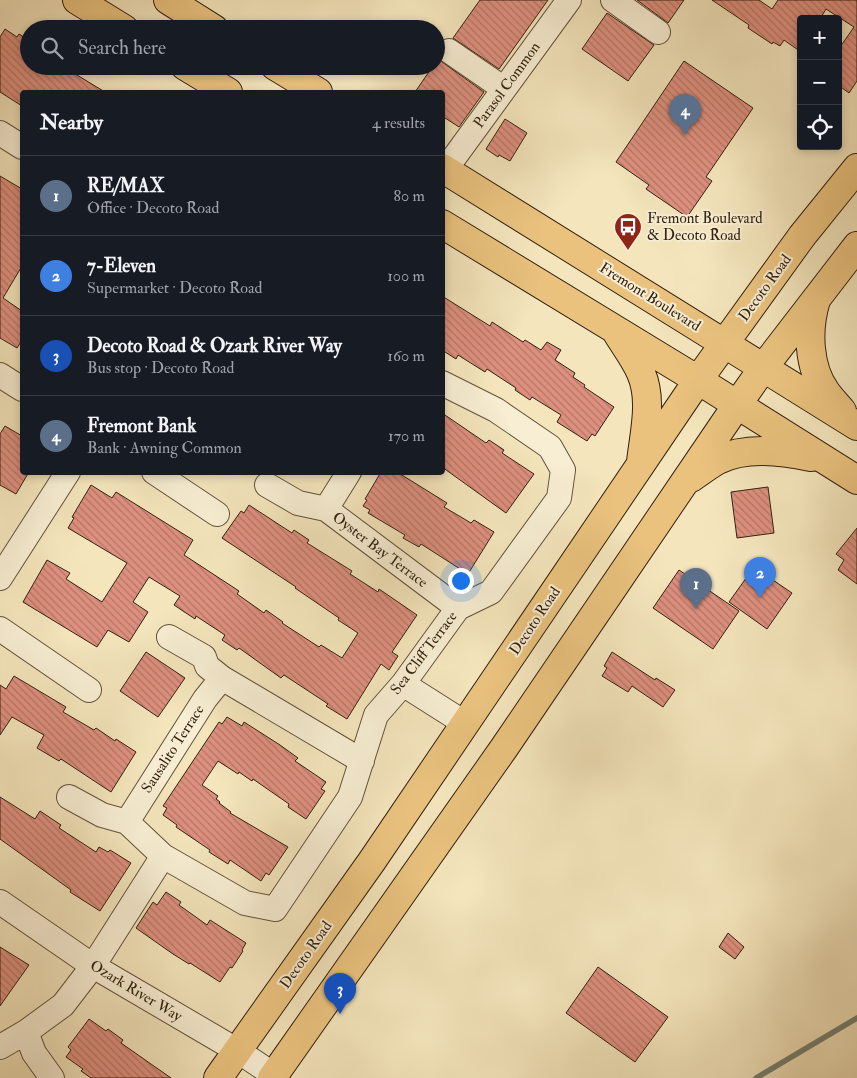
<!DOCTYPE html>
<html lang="en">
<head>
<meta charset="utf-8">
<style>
  body { margin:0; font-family:"IM FELL Double Pica",serif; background:#242831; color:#f1f3f6 }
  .controls { position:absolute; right:15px; top:15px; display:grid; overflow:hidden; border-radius:5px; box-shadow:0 2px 8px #0003 }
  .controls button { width:45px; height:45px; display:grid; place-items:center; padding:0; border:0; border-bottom:1px solid #363941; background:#171b24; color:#f1f3f6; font:25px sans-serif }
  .you { position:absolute; left:460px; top:580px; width:18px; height:18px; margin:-12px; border:4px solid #fff; border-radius:50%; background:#1a73e8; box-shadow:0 0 0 8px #1a73e833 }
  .badge { display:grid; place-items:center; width:32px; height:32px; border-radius:50%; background:#db2777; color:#fff; font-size:16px; font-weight:700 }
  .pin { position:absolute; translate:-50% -41px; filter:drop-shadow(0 1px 2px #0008) }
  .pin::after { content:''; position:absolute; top:26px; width:18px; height:15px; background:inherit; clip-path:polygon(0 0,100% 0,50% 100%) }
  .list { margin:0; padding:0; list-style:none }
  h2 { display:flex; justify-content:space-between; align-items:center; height:65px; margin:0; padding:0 20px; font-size:21px }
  h2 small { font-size:16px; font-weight:400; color:#9ea1a6 }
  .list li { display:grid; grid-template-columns:32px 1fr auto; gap:15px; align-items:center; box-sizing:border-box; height:80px; padding:0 20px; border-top:1px solid #363941 }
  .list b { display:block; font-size:19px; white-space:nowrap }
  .list p { margin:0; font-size:16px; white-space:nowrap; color:#9ea1a6 }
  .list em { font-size:16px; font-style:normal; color:#9ea1a6 }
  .icon { flex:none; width:28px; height:28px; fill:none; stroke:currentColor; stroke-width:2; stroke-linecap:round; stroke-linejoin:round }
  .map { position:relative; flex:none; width:857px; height:1078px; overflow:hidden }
  .search { position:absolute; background:#171b24; box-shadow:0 2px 8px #0003; left:20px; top:20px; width:425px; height:55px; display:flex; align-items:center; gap:12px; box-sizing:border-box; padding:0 18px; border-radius:28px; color:#9ea1a6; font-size:19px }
  .panel { position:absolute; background:#171b24; box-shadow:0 2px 8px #0003; left:20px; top:90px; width:425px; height:385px; border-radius:5px }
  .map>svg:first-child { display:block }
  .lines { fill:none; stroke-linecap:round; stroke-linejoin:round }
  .stream { stroke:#728071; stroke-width:5.5 }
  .building { fill:url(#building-back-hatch); stroke:#322110 }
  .minor-casing { stroke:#62523b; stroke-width:26 }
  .major-casing { stroke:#322110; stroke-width:30 }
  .minor { stroke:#f8eed3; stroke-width:24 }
  .major { stroke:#eac27e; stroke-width:28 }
  .labels { text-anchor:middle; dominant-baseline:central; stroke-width:4; stroke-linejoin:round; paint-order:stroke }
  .street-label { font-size:15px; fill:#322110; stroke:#f8eed3 }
  .poi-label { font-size:15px; fill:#322110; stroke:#f8eed3; text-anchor:start }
</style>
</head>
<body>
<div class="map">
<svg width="857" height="1078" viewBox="0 0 857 1078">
  <defs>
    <pattern id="building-back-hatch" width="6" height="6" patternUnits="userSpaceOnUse" patternTransform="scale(1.25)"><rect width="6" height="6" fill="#de907f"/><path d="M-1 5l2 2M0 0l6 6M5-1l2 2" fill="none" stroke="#b57567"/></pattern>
  </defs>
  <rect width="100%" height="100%" fill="#f4e5bc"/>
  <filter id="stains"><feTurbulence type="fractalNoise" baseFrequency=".004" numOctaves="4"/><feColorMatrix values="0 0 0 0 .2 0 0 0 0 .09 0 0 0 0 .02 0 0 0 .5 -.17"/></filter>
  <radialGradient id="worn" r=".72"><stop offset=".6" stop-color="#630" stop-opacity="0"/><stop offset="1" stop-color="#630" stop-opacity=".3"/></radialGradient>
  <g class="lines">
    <path class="stream" d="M756 1078 857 1018"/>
  </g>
  <path class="building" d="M480 0H548L499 69 453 38Z
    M637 0H684L668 23Z
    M712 0H759L772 9 778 0H857V81L849 93 838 85V50L854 27 826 9 820 19H801V52L784 40 780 46 773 42 772 44 748 28 749 25Z
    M607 13 654 45 628 81 582 49Z
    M5 29 17 37 19 34 29 40V66H62L105 92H22V106L0 92V37Z
    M438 59 484 92 459 127 442 116V92H415L433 66H436Z
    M684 61 753 108 706 177 712 181 687 217 646 189 649 185 616 162Z
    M505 119 527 133 510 161 499 155 498 157 486 149Z
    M0 176 22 189V266L3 298 22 311V340L17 348 0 338Z
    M442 296 490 326 492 322 523 342 525 340 541 350 547 342 561 350 555 360 575 373 573 377 585 385 584 387 614 407 595 436 592 434 587 441 557 422 561 415 532 397 530 400 515 390 516 388 487 369 485 372 458 355 456 359 442 350Z
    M442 413 486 443 489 440 504 450 502 453 534 474 506 513 442 467Z
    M5 426 22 436V472H29L16 494 0 485V434Z
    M381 472H397L447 503 444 507 471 523 474 520 494 532 468 574 421 544 419 547 403 538 405 535 368 513 370 510 363 506 367 500 365 499Z
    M91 485 112 498 116 492 193 540 184 555 239 591 237 594 264 613 266 610 283 622 282 623 319 647 321 645 342 658 358 633 338 620 339 618 295 588 296 587 222 538 241 511 244 513 249 505 292 533 294 530 309 540 307 543 352 571 350 574 378 592 379 589 417 615 392 652 398 656 389 670 381 664 347 719 326 706 328 704 319 698 284 675 281 678 239 648 237 650 222 640 225 635 196 616 195 619 174 605 180 596 149 577 133 602 148 612 129 642 108 630 97 647 23 602 47 560 70 573 66 579 102 602 127 563 68 528 74 518 72 517Z
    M768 487 774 533 737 538 731 492Z
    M857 528V584L838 570 844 560 836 554Z
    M754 567 792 593 767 629 729 602Z
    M679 570 739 611 713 649 653 608Z
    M146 652 185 678 158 717 120 691Z
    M612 652 655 680 656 678 675 690 663 707 632 686 628 692 602 676 607 668 604 666Z
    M14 676 66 707 63 712 94 730 96 728 115 741 116 739 136 752 111 792 61 759 59 761 37 748 44 735 12 717 0 735V685L6 689Z
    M227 717 242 726 244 722 280 745 298 758 295 761 326 782 321 789 325 791 306 819 288 807 289 804 253 779 252 781 239 772 238 774 218 761 202 785 218 796 216 799 220 802 219 803 231 812 230 813 288 847 269 875 266 873 261 881 230 860 228 864 209 852 210 850 176 827 177 825 163 815 167 808 163 806 219 722 222 724Z
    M0 797 35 819 40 811 61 825 59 828 96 852 99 847 108 852 110 850 131 863 100 911 70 892 71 890 0 839Z
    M166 892 181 902 179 905 207 925 210 920 246 943 242 950 243 951 232 968 230 967 220 982 190 963 189 964 173 954 136 928 153 902 157 905Z
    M728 933 744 947 735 959 719 947Z
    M0 947 29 965 0 1006Z
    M598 967 668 1017 635 1062 566 1013Z
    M89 1019 106 1031 108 1029 123 1040 121 1043 171 1078H91L81 1071 83 1069 66 1057 71 1050 68 1047Z"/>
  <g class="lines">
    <defs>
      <path id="minor" d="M613 0 658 32
        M449 51 504 89
        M0 133 22 147
        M445 170 569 0
        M0 375 22 389
        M154 472 217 514
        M267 485 298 503 326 509 458 608
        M326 509 349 472
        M0 578 68 472
        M0 629 89 690
        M169 637 204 657 207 666 222 678 362 761
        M403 684 466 724
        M69 797 102 815 127 822 163 856
        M127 822 205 699 222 678
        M0 902 93 966 238 1051 274 1075
        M26 1032 34 1053 52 1078
        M0 1047 26 1032 63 1005 93 966 163 856 245 903 275 909 350 797 376 715 403 684 458 608 491 592 559 498 563 470 550 447 496 410 442 383"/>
      <path id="major" d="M77 0 124 29
        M168 0 214 29
        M185 66 228 92
        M275 66 318 92
        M442 168 857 426
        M442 224 698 380 857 480
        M816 300C807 329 808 367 826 392 831 399 837 405 842 411
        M617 333C625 346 635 359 641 373 653 400 644 434 641 462
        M691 478C700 472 709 465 718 460 746 446 781 451 811 457
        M218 1078 372 861 698 380 802 236 857 168
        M272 1078 504 748 737 405 763 368 857 246"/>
    </defs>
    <use href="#minor" class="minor-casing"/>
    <use href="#major" class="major-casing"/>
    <use href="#minor" class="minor"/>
    <use href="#major" class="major"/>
  </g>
  <defs>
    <symbol id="bus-pin" viewBox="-11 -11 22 30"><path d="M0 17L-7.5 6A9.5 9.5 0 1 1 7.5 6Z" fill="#8f2418" stroke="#f8eed3"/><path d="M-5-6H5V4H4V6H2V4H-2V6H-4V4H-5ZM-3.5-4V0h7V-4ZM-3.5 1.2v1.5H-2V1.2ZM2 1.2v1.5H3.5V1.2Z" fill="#fff"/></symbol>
  </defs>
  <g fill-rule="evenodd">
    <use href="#bus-pin" x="612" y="211" width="32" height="43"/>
  </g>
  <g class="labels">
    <g class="street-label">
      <text transform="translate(507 85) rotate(-54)">Parasol Common</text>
      <text transform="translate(765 288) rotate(-54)">Decoto Road</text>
      <text transform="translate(650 297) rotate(32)">Fremont Boulevard</text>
      <text transform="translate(380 550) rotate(37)">Oyster Bay Terrace</text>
      <text transform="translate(535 621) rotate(-56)">Decoto Road</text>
      <text transform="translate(424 653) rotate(-53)">Sea Cliff Terrace</text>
      <text transform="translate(173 749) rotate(-57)">Sausalito Terrace</text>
      <text transform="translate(306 955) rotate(-55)">Decoto Road</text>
      <text transform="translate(136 991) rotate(31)">Ozark River Way</text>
    </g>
    <g class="poi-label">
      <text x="647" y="218">Fremont Boulevard<tspan x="647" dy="17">&amp; Decoto Road</tspan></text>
    </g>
  </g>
  <rect width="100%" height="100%" filter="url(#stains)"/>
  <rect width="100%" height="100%" fill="url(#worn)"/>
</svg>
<div class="controls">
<button>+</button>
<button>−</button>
<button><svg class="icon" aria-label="locate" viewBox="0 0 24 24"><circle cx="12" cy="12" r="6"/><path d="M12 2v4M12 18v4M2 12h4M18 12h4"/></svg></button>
</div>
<div class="you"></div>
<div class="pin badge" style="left:696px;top:609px;background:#5c6f8a">1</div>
<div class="pin badge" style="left:760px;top:598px;background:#3f7fe0">2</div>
<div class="pin badge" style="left:340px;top:1014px;background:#1a4fb4">3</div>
<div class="pin badge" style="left:685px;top:135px;background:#5c6f8a">4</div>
<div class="search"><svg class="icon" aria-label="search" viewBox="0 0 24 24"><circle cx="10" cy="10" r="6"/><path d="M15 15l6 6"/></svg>Search here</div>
<section class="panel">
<h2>Nearby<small>4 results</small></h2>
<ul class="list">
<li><span class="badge" style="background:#5c6f8a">1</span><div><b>RE/MAX</b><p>Office · Decoto Road</p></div><em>80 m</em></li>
<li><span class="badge" style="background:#3f7fe0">2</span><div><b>7-Eleven</b><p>Supermarket · Decoto Road</p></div><em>100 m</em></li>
<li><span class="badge" style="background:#1a4fb4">3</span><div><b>Decoto Road &amp; Ozark River Way</b><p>Bus stop · Decoto Road</p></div><em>160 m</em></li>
<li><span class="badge" style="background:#5c6f8a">4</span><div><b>Fremont Bank</b><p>Bank · Awning Common</p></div><em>170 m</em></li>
</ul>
</section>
</div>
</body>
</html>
